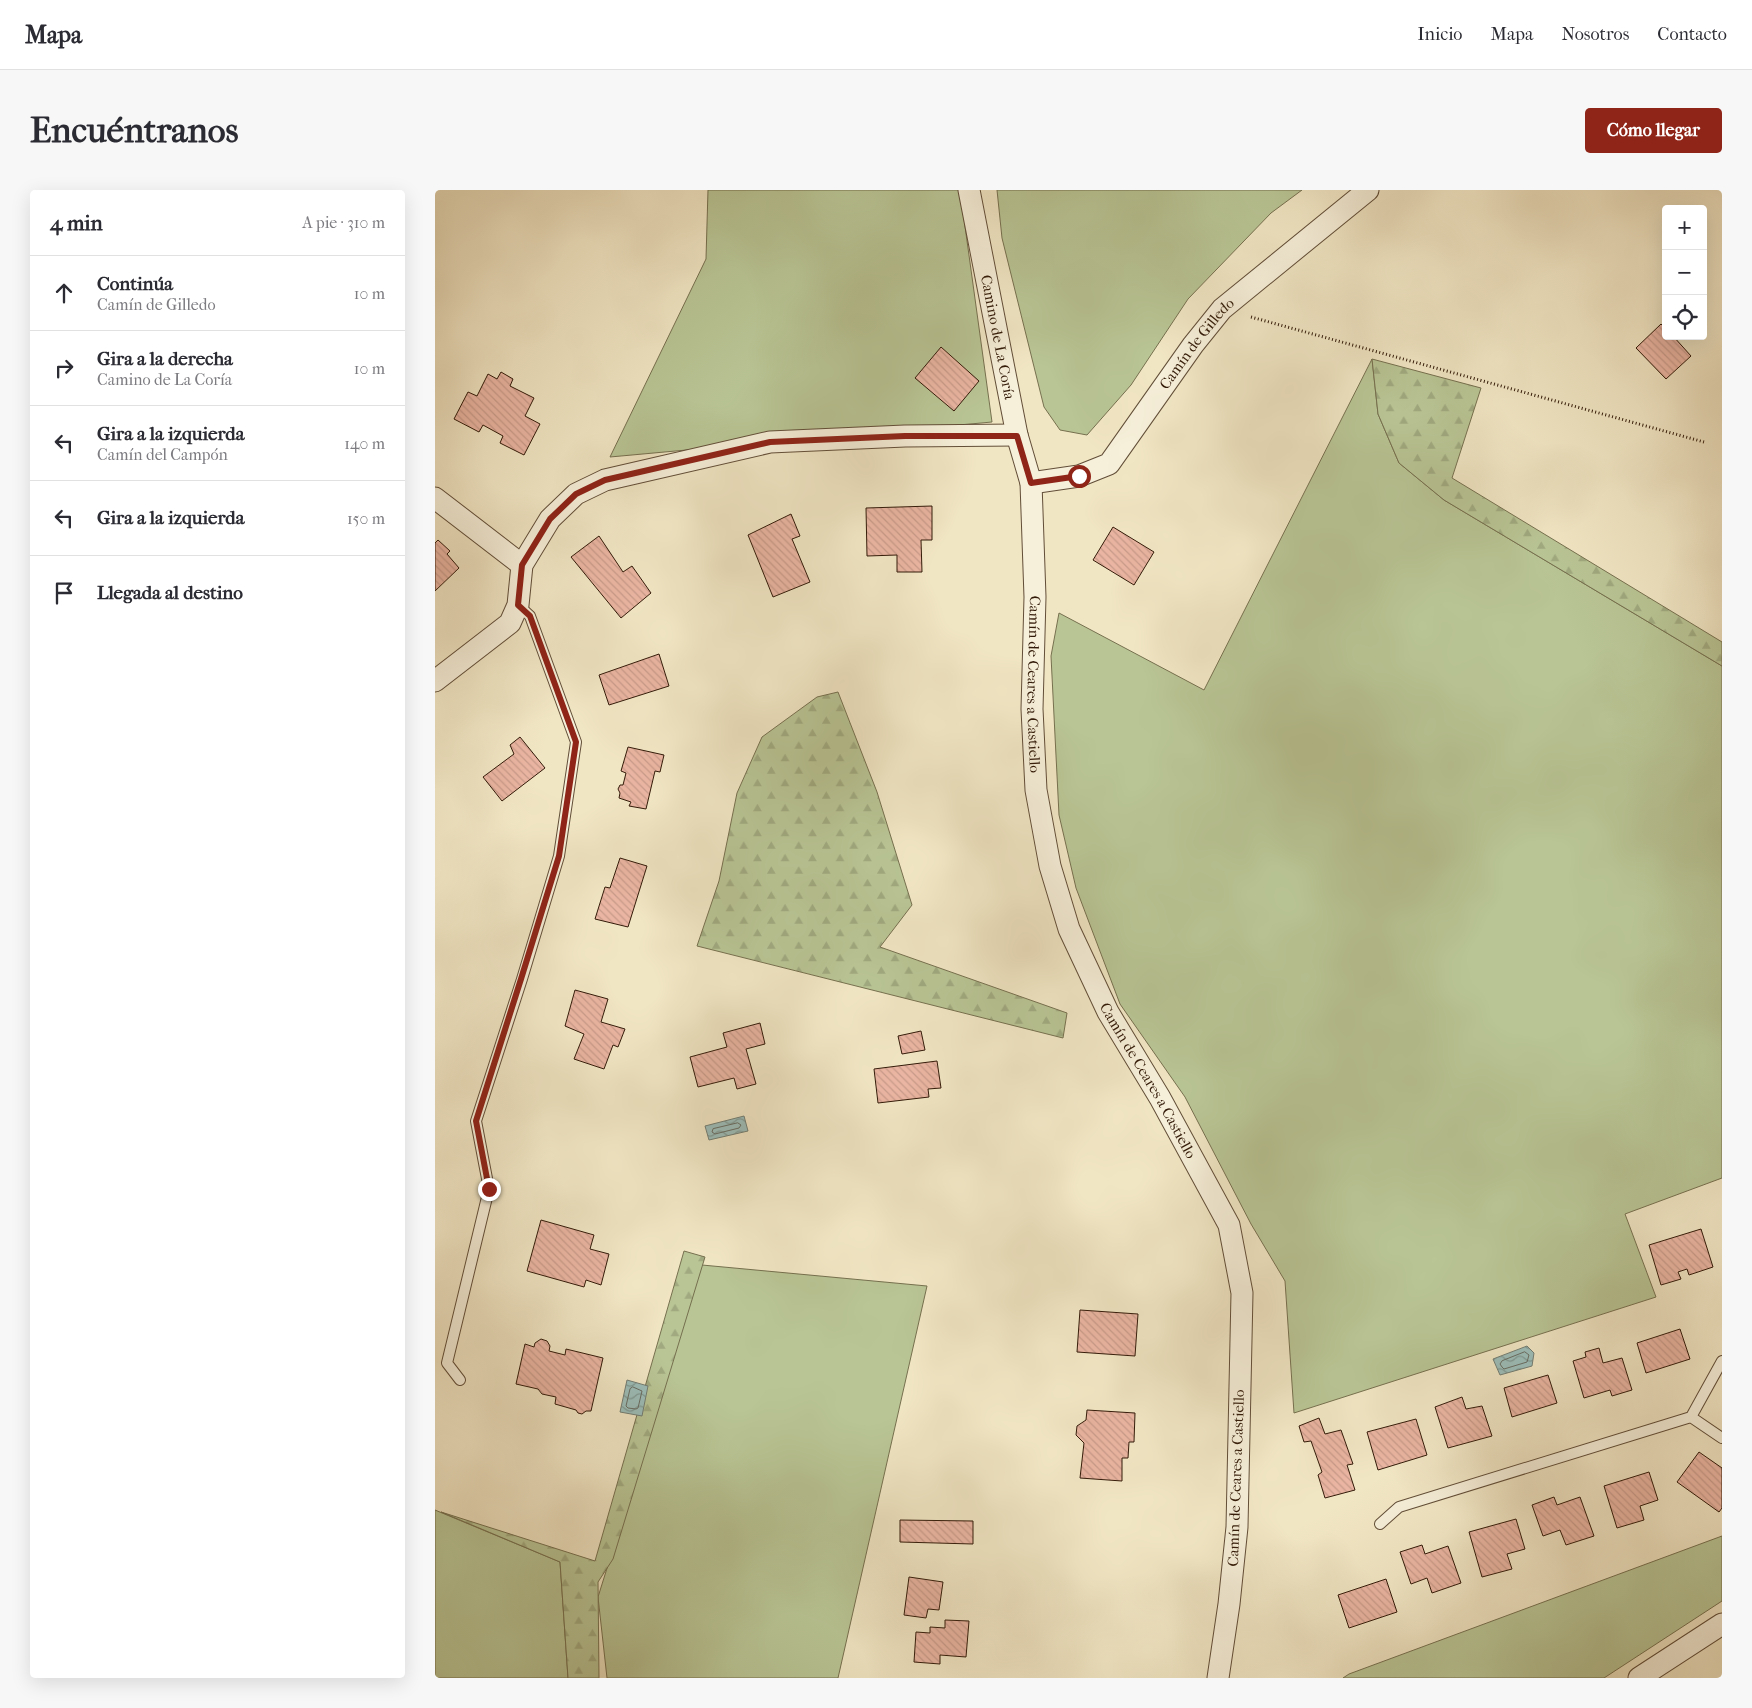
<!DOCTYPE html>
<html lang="es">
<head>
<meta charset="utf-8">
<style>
  body { margin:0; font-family:"IM FELL French Canon",serif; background:#f7f7f7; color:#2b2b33 }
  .controls { position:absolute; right:15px; top:15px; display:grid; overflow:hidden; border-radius:5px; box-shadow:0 5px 20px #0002 }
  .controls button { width:45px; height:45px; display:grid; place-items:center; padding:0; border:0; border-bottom:1px solid #e1e1e2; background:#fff; color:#2b2b33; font:25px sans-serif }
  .stop { position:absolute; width:15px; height:15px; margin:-11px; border:4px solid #8f2418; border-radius:50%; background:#fff }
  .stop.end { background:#8f2418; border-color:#fff; box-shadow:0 1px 5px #0008 }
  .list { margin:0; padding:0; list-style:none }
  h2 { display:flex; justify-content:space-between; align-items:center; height:65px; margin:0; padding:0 20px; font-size:21px }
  h2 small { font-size:16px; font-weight:400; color:#7c7c81 }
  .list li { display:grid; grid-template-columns:32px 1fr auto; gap:15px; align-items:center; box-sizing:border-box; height:75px; padding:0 20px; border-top:1px solid #e1e1e2 }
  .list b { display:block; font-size:19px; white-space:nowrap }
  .list p { margin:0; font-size:16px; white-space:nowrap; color:#7c7c81 }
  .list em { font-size:16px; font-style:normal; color:#7c7c81 }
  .icon { flex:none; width:28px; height:28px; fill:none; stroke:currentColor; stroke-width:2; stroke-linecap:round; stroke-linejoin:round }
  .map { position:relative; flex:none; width:1287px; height:1488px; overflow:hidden; border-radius:5px }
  header { display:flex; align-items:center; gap:30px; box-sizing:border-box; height:70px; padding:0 25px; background:#fff; border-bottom:1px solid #e1e1e2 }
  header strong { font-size:24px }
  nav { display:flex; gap:28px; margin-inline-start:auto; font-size:18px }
  .intro { display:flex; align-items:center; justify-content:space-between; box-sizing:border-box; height:120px; padding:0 30px }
  h1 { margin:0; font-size:35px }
  .button { padding:12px 22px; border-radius:5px; background:#8f2418; color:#fff; font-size:18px; font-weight:700 }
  main { display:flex; gap:30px; padding:0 30px }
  aside { flex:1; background:#fff; border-radius:5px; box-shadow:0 5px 20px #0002 }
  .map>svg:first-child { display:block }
  .green { fill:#b9c595; stroke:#76704f }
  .forest { fill:url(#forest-firs); stroke:#76704f }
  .water { fill:url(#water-waves); stroke:#727d73 }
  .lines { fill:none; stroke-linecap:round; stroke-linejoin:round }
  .shore { stroke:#686c62; stroke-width:1 }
  .building { fill:url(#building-back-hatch); stroke:#331b09 }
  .lane-casing { stroke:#624e38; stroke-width:12 }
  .street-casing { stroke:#624e38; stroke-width:23 }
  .path { stroke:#331b09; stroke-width:3; stroke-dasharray:1 2.5; stroke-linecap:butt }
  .lane { stroke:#f6efd9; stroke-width:10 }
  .street { stroke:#f6efd9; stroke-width:21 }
  .route { stroke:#8f2418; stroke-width:6 }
  .labels { text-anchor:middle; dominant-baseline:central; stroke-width:4; stroke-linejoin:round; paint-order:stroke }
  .street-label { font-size:15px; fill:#331b09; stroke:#f6efd9 }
</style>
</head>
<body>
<header>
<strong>Mapa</strong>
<nav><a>Inicio</a><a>Mapa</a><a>Nosotros</a><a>Contacto</a></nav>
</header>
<div class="intro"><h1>Encuéntranos</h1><a class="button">Cómo llegar</a></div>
<main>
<aside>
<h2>4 min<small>A pie · 310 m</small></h2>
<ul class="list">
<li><svg class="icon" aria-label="ahead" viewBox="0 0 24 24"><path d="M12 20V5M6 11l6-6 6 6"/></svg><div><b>Continúa</b><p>Camín de Gilledo</p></div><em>10 m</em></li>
<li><svg class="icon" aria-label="right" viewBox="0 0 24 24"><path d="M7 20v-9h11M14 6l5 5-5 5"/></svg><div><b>Gira a la derecha</b><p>Camino de La Coría</p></div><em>10 m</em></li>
<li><svg class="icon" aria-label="left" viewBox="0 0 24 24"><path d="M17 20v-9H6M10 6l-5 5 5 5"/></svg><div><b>Gira a la izquierda</b><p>Camín del Campón</p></div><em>140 m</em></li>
<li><svg class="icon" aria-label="left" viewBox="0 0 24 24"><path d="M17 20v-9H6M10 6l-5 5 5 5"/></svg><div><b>Gira a la izquierda</b></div><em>150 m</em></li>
<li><svg class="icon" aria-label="arrive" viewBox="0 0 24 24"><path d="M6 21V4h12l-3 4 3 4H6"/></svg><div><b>Llegada al destino</b></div></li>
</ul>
</aside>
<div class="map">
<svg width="1287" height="1488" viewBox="0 0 1287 1488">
  <defs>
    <pattern id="forest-firs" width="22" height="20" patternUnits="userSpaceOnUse" patternTransform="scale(1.25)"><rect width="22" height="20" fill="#b9c595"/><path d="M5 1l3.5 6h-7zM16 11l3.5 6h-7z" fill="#a0a97f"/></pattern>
    <pattern id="water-waves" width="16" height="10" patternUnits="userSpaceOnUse" patternTransform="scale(1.25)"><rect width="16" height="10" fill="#9cbeba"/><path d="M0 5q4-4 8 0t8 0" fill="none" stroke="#809a95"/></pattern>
    <pattern id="building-back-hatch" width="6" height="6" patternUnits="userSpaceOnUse" patternTransform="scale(1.25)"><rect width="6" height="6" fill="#eab5a2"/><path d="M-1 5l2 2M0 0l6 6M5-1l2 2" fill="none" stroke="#c99b8a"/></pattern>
  </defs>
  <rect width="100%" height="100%" fill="#f1e6c4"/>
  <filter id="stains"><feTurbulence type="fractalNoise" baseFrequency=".004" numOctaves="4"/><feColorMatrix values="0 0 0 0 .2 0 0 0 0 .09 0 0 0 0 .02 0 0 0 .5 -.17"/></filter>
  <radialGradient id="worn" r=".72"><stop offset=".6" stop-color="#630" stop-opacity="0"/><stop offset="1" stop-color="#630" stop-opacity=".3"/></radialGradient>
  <path class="green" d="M273 0H525L557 232 175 267 271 69Z
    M562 0H867L836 23 753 109 696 195 652 245 625 240 609 217 567 48Z
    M937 169 943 224 964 273 1009 310 1287 476V988L1190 1024 1221 1107 859 1223 850 1091 816 1034 750 907 685 814 641 698 624 625 616 466 624 423 769 500Z
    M267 1075 492 1096 403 1488H172L163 1407Z
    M0 1320 125 1372 133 1488H0Z
    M1287 1346V1411L1169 1488H908L914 1484Z"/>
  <path class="forest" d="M937 169 1046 198 1017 288 1287 452V476L1009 310 964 273 943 224Z
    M403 502 442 602 477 715 445 757 632 823 628 848 262 756 284 691 302 603 327 547 382 507Z
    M249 1061 270 1067 178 1369 163 1392 164 1488H133L125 1372 6 1322 160 1371Z"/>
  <path class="water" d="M309 926 313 941 274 950 270 936Z
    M1092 1156 1099 1163 1097 1176 1065 1185 1058 1169Z
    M192 1190 213 1196 207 1226 185 1222Z"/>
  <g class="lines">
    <path class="shore" d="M303 933 306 935 304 938 280 944 277 942 278 939Z
      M1090 1162 1094 1165 1092 1172 1069 1179 1067 1177 1065 1174 1067 1171Z
      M198 1197 207 1201 203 1218 201 1219 193 1218 191 1216 195 1199Z"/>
  </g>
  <path class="building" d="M1226 134 1231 139V146H1238L1256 166 1231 189 1201 158Z
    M506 157 544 191 519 221 480 188Z
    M66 182 78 189 75 196 99 208 90 226 105 234 89 265 65 253 68 246 48 235 44 242 19 229 33 202 42 206 53 184 62 189Z
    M497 316V350H486L487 382H462V365L432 366 431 318Z
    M356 324 365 346 357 349 375 392 338 407 313 345Z
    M678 337 719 362 699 395 658 370Z
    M164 346 188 382 197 376 216 403 186 428 136 367Z
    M3 350 15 361 12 364 24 378 0 401V353Z
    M224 464 234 496 174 515 164 485Z
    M85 547 110 578 67 611 48 587 79 564 75 555Z
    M193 557 229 565 225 582 220 581 211 619 194 616 196 612 184 608 185 603 183 599 185 595H188L191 583 186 581Z
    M185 668 212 676 193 737 160 729 170 697 175 698Z
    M140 800 173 809 166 832 190 839 183 857 178 855 169 879 139 869 149 844 130 836Z
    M325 833 330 854 311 859 321 894 302 899 299 888 263 897 255 867 292 857 288 843Z
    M486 841 490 860 467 864 463 846Z
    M502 871 506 898 493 899 494 907 443 913 439 879Z
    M106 1030 159 1045 155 1059 174 1064 166 1095 151 1090 149 1097 92 1081Z
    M1266 1039 1278 1077 1254 1085 1252 1079 1243 1082 1246 1089 1226 1095 1214 1055Z
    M645 1120 703 1124 700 1166 642 1162Z
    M1245 1139 1255 1169 1211 1183 1202 1153Z
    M106 1149 112 1151 115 1156 114 1161 130 1165 131 1159 168 1168 156 1221H151L147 1224 143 1223 141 1220 120 1214 121 1207 107 1204 103 1199 81 1194 90 1154 99 1157 100 1153Z
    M1164 1158 1168 1173 1187 1168 1197 1200 1177 1206 1175 1200 1149 1208 1138 1171 1151 1167 1150 1162Z
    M1113 1185 1122 1213 1077 1227 1069 1198Z
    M1027 1207 1031 1219 1047 1216 1057 1246 1013 1258 1000 1217Z
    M652 1220 700 1223 699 1252H694L693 1268H687V1291L645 1288 649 1253 641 1245 642 1236 651 1230Z
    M884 1228 890 1244 906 1240 918 1274 912 1275 920 1300 890 1308 883 1285 887 1282 876 1251 869 1252 864 1236Z
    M981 1229 992 1265 943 1280 932 1242Z
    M1264 1262 1287 1278V1318L1284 1322 1242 1292Z
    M1214 1282 1223 1310 1205 1316 1209 1330 1182 1338 1169 1296Z
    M1119 1307 1122 1315 1145 1307 1159 1346 1131 1355 1125 1340 1108 1346 1097 1315Z
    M1081 1329 1090 1359 1072 1364 1077 1379 1047 1387 1034 1342Z
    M465 1330 538 1331V1354L465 1352Z
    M987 1355 990 1364 1013 1356 1026 1393 997 1403 992 1388 976 1394 965 1362Z
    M474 1387 508 1392 504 1420 493 1419 491 1428 469 1425Z
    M951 1389 962 1422 914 1438 903 1405Z
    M510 1430 534 1431 531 1467 505 1465V1474L479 1472 481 1442 495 1443V1437L510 1438Z"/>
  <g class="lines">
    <defs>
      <path id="lane" d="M25 1190 12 1173 54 999 41 931 87 789 124 666 141 552 95 426 83 415
        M1256 1227 1287 1248
        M945 1334 964 1317 1256 1227 1287 1171"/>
      <g id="street">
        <path id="s1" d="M534 0 582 245 596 293 600 407 597 519 601 600 615 676 634 739 673 822 725 908 794 1035 807 1103 802 1337 794 1414 783 1488"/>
        <path id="s2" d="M596 293 644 286 674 274 758 155 787 119 933 0"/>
        <path d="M0 308 87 375"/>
        <path d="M0 491 75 433 83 415 87 375 115 329 141 304 170 290 335 252 470 246 582 245"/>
        <path d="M1204 1488 1287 1434"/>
      </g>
    </defs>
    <use href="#lane" class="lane-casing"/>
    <use href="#street" class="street-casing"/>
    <path class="path" d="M816 127 1269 252"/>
    <use href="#lane" class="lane"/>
    <use href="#street" class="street"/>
  </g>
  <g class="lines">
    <path class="route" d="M54 999 41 931 86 789 124 666 141 552 95 426 83 415 87 375 115 329 141 304 170 290 335 252 470 246H582L596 293 644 286"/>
  </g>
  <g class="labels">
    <g class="street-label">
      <text stroke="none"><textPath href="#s1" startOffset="150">Camino de La Coría</textPath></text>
      <text stroke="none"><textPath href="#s2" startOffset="230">Camín de Gilledo</textPath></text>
      <text stroke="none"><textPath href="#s1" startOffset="501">Camín de Ceares a Castiello</textPath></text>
      <text stroke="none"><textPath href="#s1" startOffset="921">Camín de Ceares a Castiello</textPath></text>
      <text transform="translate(801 1288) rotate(-88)">Camín de Ceares a Castiello</text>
    </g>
  </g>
  <rect width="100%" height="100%" filter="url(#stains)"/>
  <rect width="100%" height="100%" fill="url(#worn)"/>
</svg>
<div class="controls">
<button>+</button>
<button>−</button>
<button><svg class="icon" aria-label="locate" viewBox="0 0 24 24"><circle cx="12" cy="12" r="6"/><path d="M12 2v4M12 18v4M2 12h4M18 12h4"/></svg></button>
</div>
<div class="stop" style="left:644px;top:286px"></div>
<div class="stop end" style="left:54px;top:999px"></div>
</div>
</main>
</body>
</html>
